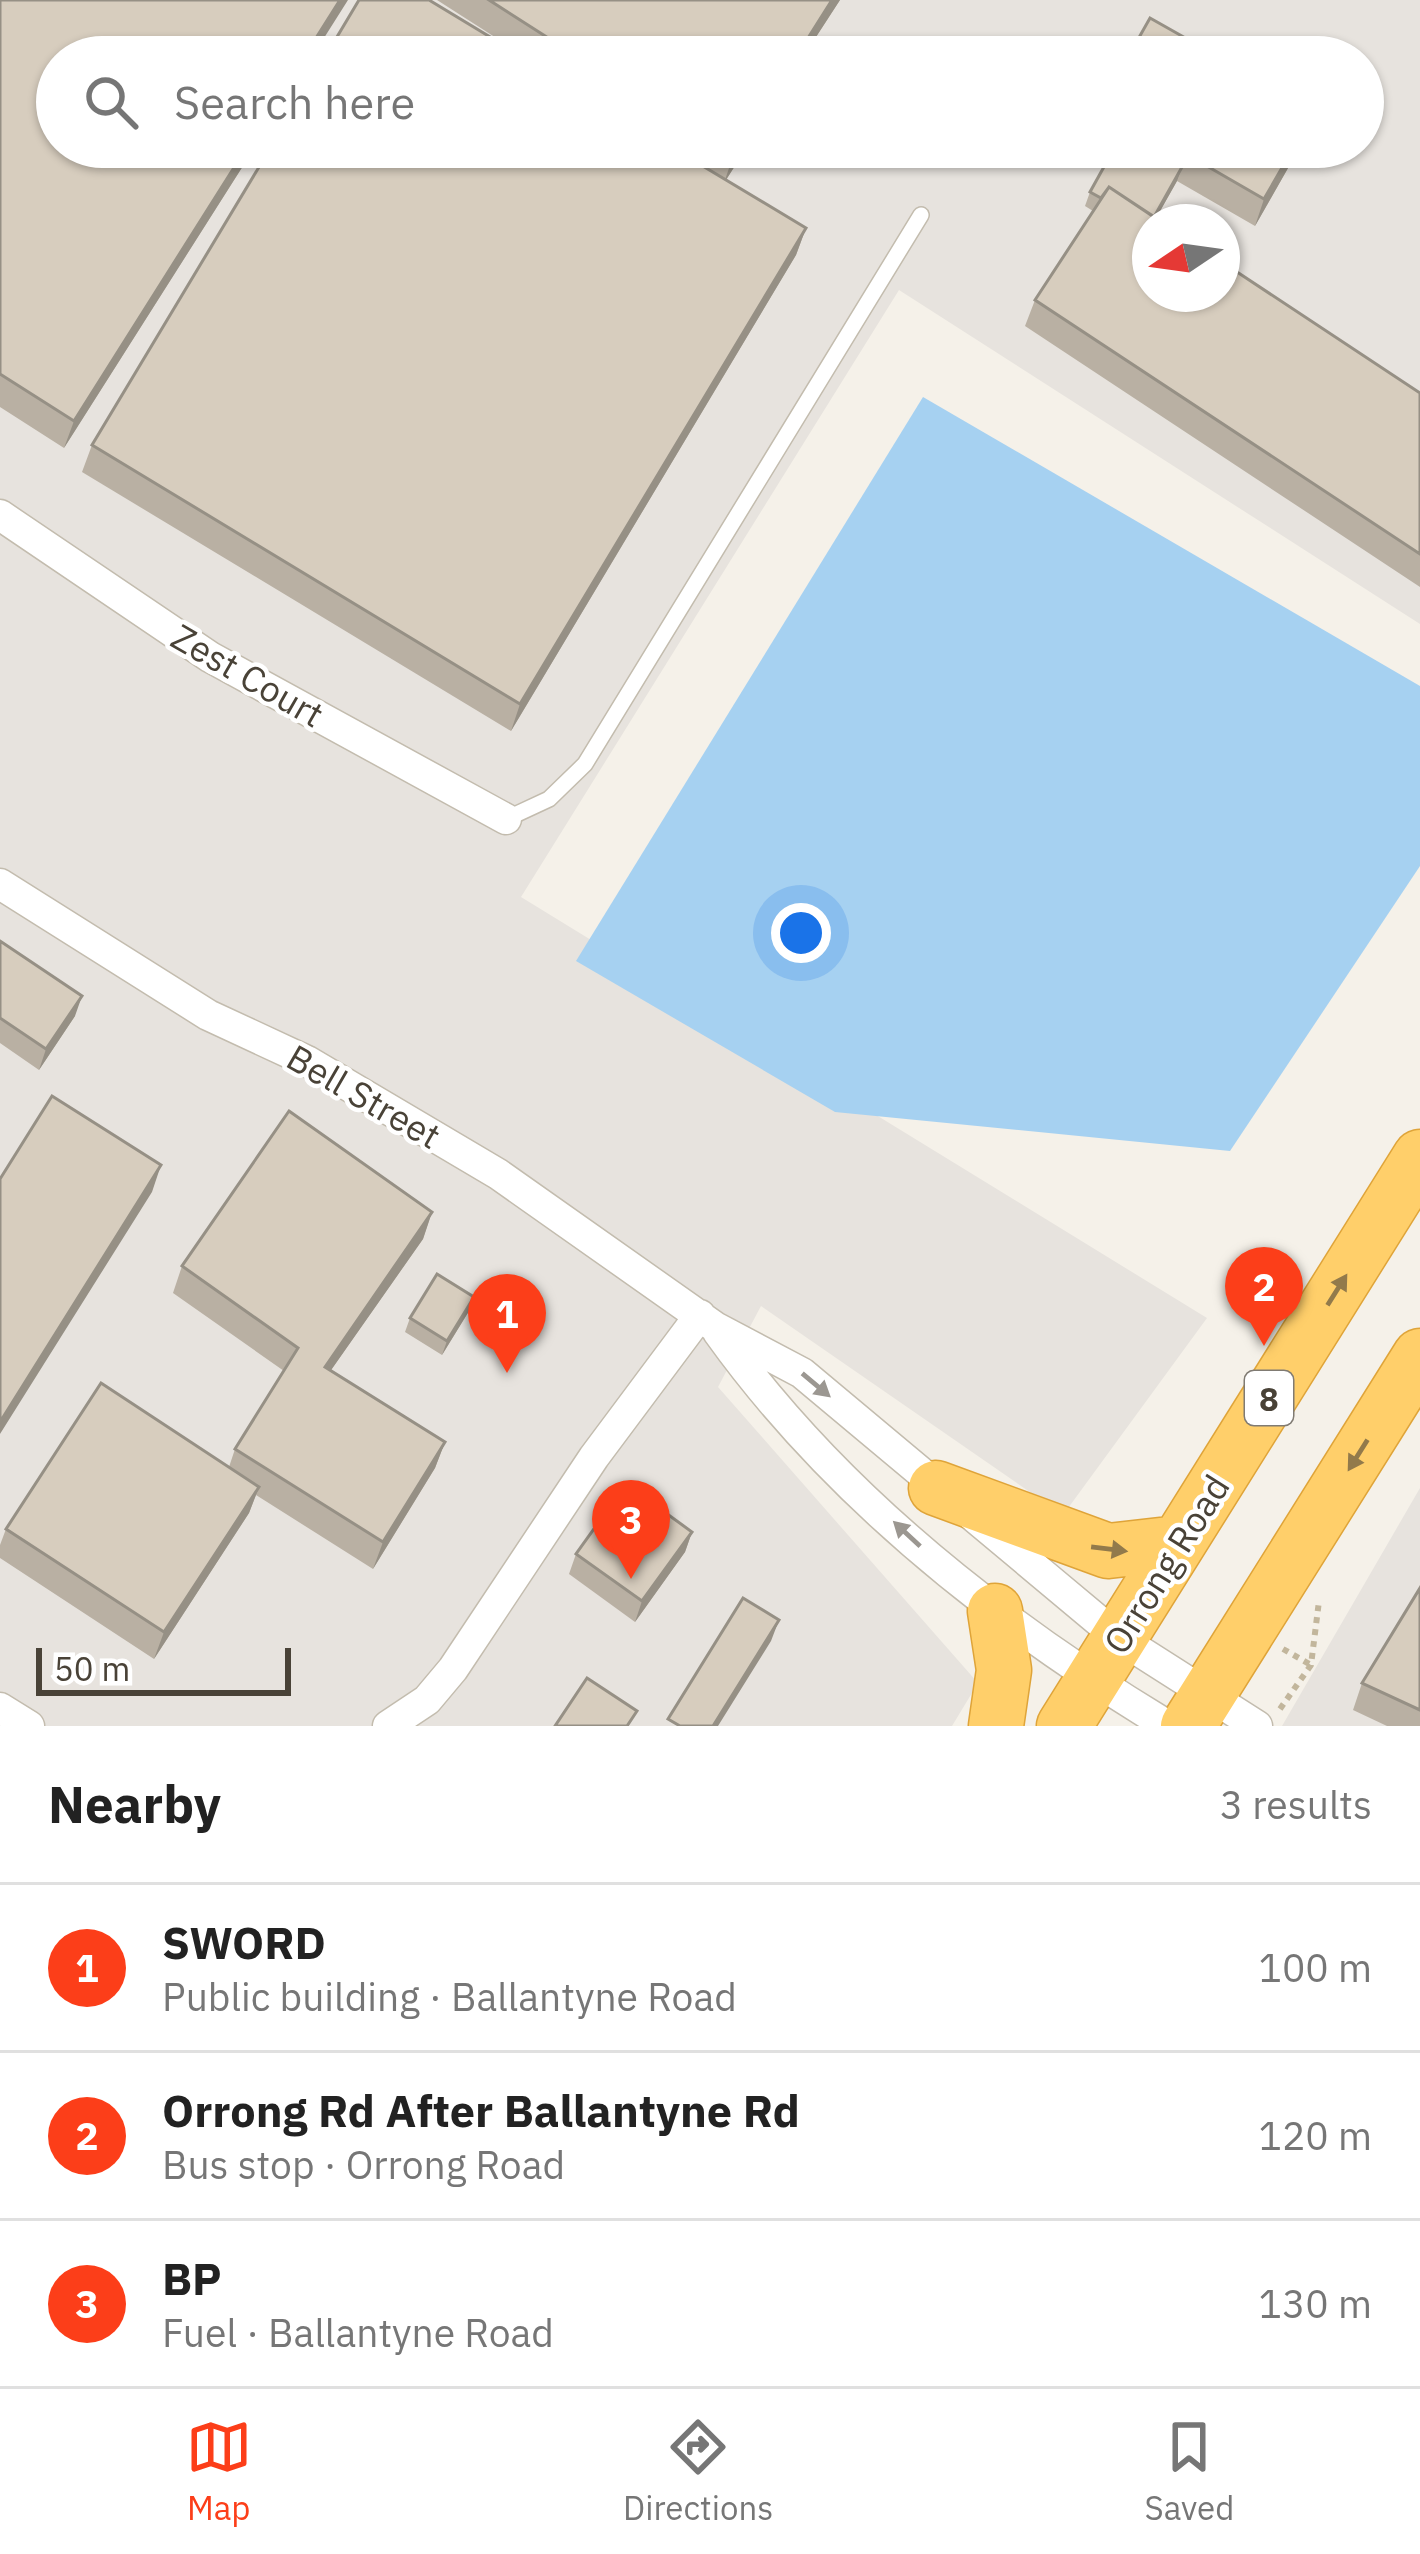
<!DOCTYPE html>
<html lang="en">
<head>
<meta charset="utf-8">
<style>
  body { margin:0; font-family:"IBM Plex Sans",sans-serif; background:#f6f6f6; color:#222 }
  .compass { position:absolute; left:1132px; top:204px; width:108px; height:108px; border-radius:50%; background:#fff; box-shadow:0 3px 9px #0004; rotate:257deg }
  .scale { position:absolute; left:36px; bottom:30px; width:255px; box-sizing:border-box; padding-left:12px; border:6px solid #494237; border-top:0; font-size:33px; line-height:42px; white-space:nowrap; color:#494237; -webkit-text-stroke:9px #fff; paint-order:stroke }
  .you { position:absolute; left:801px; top:933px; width:42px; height:42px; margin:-30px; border:9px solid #fff; border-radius:50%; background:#1a73e8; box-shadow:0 0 0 18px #1a73e833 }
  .badge { display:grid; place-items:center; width:78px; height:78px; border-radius:50%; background:#fc3e19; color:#fff; font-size:39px; font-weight:700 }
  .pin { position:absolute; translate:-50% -99px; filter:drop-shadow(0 3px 6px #0008) }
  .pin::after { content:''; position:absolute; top:63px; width:42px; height:36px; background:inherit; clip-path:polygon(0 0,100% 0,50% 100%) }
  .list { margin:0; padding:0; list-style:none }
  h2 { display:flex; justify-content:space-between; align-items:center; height:156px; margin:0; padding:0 48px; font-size:51px }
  h2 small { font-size:39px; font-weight:400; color:#767676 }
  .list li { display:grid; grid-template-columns:78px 1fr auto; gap:36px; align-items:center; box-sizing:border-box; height:168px; padding:0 48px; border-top:3px solid #e0e0e0 }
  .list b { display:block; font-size:45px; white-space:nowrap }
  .list p { margin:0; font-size:39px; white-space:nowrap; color:#767676 }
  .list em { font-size:39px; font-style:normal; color:#767676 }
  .icon { flex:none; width:66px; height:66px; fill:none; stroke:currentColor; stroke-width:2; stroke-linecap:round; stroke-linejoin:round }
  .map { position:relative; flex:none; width:1420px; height:1726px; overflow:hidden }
  .search { position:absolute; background:#fff; box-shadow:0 3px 9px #0004; left:36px; right:36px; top:36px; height:132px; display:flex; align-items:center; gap:30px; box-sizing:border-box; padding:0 42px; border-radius:66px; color:#767676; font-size:45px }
  .sheet { height:660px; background:#fff }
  nav { display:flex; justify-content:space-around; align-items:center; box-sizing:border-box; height:168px; border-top:3px solid #e0e0e0; background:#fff; font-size:33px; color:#767676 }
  nav a { display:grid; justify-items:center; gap:6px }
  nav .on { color:#fc3e19 }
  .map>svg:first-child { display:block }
  .industrial { fill:#e7e3de; fill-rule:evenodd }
  .water { fill:#a6d1f1 }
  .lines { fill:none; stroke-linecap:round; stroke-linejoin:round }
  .lane-casing { stroke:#c3bcae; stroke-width:18 }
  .street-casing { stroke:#c3bcae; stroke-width:33 }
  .highway-casing { stroke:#dfa439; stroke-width:57 }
  .path { stroke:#c2b69c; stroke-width:6; stroke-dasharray:6 6; stroke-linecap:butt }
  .lane { stroke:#fff; stroke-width:15 }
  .street { stroke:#fff; stroke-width:30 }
  .highway { stroke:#ffcf6a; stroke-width:54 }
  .wall { fill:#b9b0a3 }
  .shaded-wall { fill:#969085 }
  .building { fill:#d7cdbe; stroke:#969085; stroke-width:3 }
  .oneway { fill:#927a4b }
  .oneway2 { fill:#9b9791 }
  .labels { text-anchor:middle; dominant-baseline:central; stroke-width:9; stroke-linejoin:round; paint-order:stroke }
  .shield { fill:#fff; stroke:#807b73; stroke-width:3 }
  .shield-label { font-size:33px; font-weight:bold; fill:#494237 }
  .street-label { font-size:36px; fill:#494237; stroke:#fff }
</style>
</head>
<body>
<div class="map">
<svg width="1420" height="1726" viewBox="0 0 1420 1726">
  <rect width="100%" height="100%" fill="#f5f1e9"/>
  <path class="industrial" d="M0 0H1420V624L899 290 521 897 1207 1318 1063 1515 761 1306 718 1387 978 1683 952 1726H0ZM57 57H1363V147H57ZM1150 222H1222V294H1150Z
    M1420 1488V1726H1282Z"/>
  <path class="water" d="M923 397 1420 686V866L1230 1151 835 1112 576 961Z"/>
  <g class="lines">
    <defs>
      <path id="lane" d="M506 819 549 799 585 764 921 215"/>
      <path id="street" d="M0 515 210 657 506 819
        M0 884 208 1015 307 1061 498 1174 715 1327 802 1373 1119 1638 1257 1726
        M718 1332C834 1494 999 1624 1168 1726
        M0 1708 29 1726
        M388 1726 427 1700 453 1669 594 1457 700 1315"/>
      <path id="highway" d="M936 1488 1108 1551 1178 1543
        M995 1611 1004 1670 996 1726
        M1064 1726 1420 1157
        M1188 1726 1420 1356"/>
    </defs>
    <use href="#lane" class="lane-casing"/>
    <use href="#street" class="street-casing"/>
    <use href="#highway" class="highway-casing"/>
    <path class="path" d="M1283 1649 1311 1665
      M1280 1709 1311 1665 1319 1601"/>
    <use href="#lane" class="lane"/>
    <use href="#street" class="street"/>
    <use href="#highway" class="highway"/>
  </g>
  <path class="wall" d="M0 0 57 147H255L64 448 0 407Z
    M437 0H840L803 57H526Z
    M271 147H747L726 180 806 228 796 255 511 731 82 472 92 445Z
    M1115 147H1300L1255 226 1177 181 1156 218 1420 393V587L1025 326 1035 300 1093 211 1085 206 1090 192Z
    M0 941 75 1016 39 1070 0 1043Z
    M432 1212 423 1239 331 1370 445 1442 435 1468 373 1569 256 1495 249 1513 154 1659 0 1558V1545L6 1529 229 1467 235 1449 284 1371 173 1293 182 1266Z
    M469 1311 442 1355 405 1332 410 1318Z
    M692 1532 685 1552 635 1622 569 1574 576 1554Z
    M1420 1588V1726H1387L1353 1710 1362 1683Z"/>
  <path class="shaded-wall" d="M340 0H348L312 57H304Z
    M832 0H840L803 57H796Z
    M247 147H255L64 448 74 421Z
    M739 147H747L724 183 733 156Z
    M1294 147H1300L1255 226 1264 199Z
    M1182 167 1177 181 1154 222H1151Z
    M806 228 796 255 511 731 520 704Z
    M82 996 75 1016 39 1070 46 1049Z
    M161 1165 152 1192 0 1434V1422Z
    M432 1212 423 1239 315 1393 325 1367Z
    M474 1297 469 1311 442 1355 447 1341Z
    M445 1442 435 1468 373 1569 383 1542Z
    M259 1487 249 1513 154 1659 164 1632Z
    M692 1532 685 1552 635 1622 642 1601Z
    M779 1620 771 1641 718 1726H713Z"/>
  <path class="building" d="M0 0H340L304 57H57V147H247L74 421 0 374Z
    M359 0H429L523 57H325Z
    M489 0H832L796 57H578Z
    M1150 18 1219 57H1128Z
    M271 147H671L806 228 520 704 92 445Z
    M719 147H739L733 156Z
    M1115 147H1147L1182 167 1154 217 1109 187 1101 198 1090 192Z
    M1174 147H1294L1264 199Z
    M1109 187 1162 222H1150V294H1222V262L1420 393V554L1035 300Z
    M0 941 82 996 46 1049 0 1018Z
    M52 1096 161 1165 0 1422V1179Z
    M289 1111 432 1212 325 1367 445 1442 383 1542 235 1449 298 1348 182 1266Z
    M437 1274 474 1297 447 1341 410 1318Z
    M101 1383 259 1487 164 1632 6 1529Z
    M626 1484 692 1532 642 1601 576 1554Z
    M1420 1588V1710L1362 1683Z
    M743 1598 779 1620 713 1726H680L668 1719Z
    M587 1678 637 1711 627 1726H555Z"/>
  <defs><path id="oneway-solid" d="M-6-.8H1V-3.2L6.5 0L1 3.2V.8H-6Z" transform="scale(3)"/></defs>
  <g class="oneway">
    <use href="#oneway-solid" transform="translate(1337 1290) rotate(-58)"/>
    <use href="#oneway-solid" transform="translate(1358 1455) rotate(122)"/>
    <use href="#oneway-solid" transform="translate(1109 1549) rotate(7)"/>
  </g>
  <g class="oneway2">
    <use href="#oneway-solid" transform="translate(816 1385) rotate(40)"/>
    <use href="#oneway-solid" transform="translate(907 1534) rotate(-137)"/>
  </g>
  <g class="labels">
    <rect class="shield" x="1245" y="1371" width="48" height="54" rx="9"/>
    <g class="shield-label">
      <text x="1269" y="1398">8</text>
    </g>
    <g class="street-label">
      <text transform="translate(248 675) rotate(30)">Zest Court</text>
      <text transform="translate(364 1096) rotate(30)">Bell Street</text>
      <text transform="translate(1166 1564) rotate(-58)">Orrong Road</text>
    </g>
  </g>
</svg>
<svg class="compass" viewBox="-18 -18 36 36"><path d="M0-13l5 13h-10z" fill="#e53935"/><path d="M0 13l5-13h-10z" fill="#767676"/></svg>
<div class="scale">50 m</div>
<div class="you"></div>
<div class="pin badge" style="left:507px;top:1373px">1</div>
<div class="pin badge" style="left:1264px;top:1346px">2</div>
<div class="pin badge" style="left:631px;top:1579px">3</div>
<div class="search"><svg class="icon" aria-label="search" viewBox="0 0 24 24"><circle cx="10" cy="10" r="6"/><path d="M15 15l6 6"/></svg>Search here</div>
</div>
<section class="sheet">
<h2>Nearby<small>3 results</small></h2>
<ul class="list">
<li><span class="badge">1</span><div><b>SWORD</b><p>Public building · Ballantyne Road</p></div><em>100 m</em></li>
<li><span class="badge">2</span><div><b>Orrong Rd After Ballantyne Rd</b><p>Bus stop · Orrong Road</p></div><em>120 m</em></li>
<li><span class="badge">3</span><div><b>BP</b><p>Fuel · Ballantyne Road</p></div><em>130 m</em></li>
</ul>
</section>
<nav>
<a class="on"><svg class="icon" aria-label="map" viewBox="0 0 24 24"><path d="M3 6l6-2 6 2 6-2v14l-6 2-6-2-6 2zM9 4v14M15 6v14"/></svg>Map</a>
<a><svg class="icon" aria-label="directions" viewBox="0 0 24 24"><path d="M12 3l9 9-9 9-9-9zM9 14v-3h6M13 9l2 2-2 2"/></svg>Directions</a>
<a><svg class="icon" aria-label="saved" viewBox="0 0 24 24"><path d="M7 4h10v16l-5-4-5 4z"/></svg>Saved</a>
</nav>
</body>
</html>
